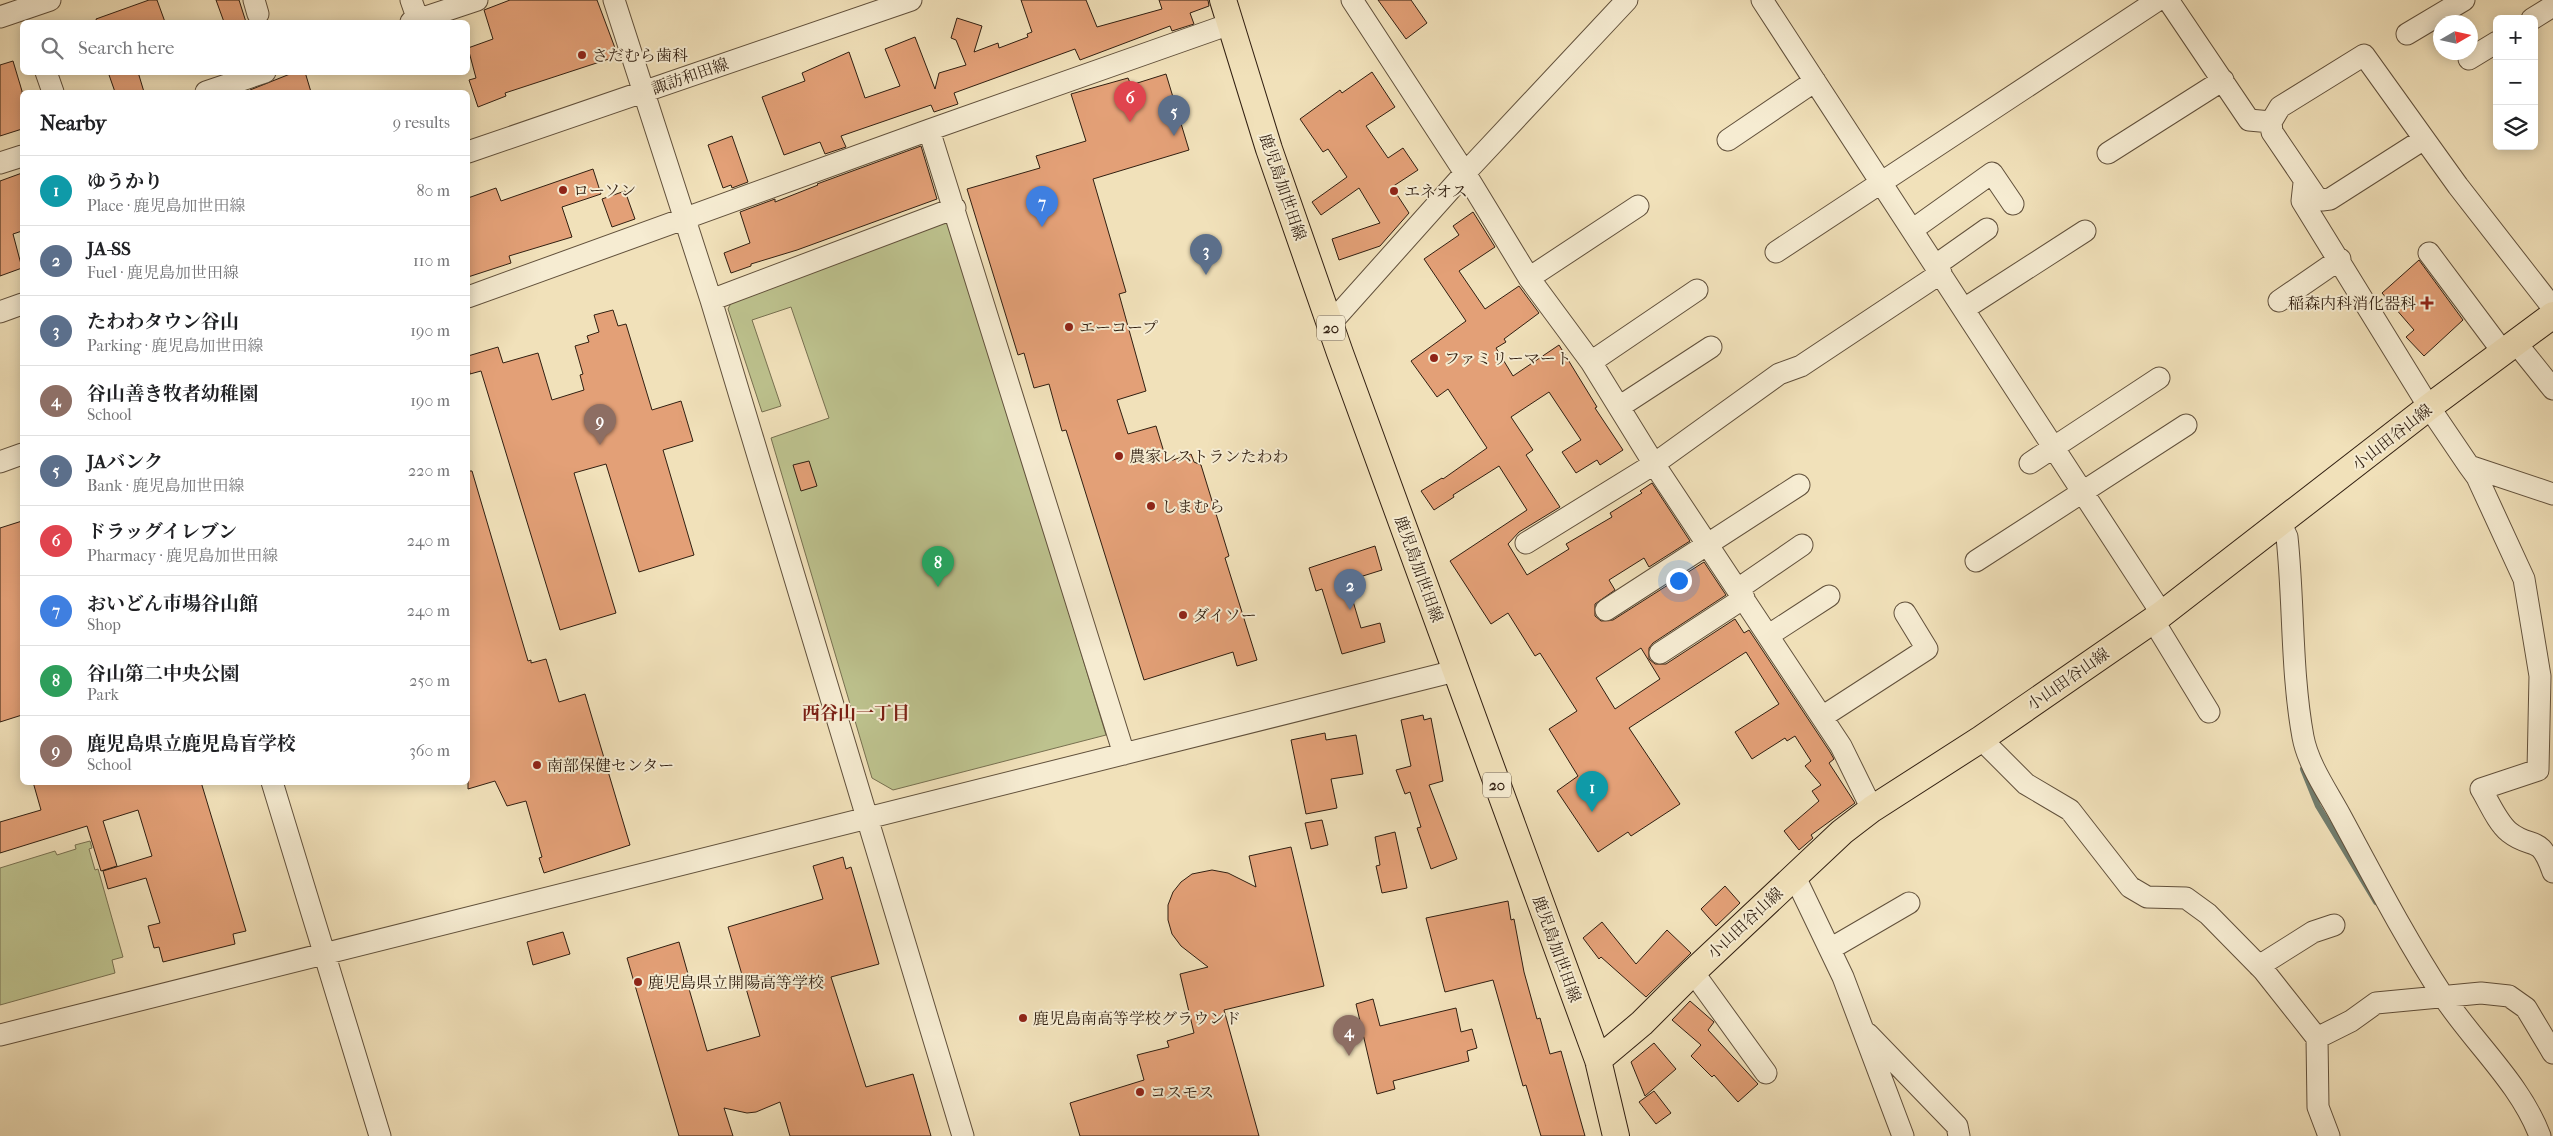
<!DOCTYPE html>
<html lang="en">
<head>
<meta charset="utf-8">
<style>
  body { margin:0; font-family:"IM FELL French Canon","Noto Serif JP",serif; background:#f6f6f6; color:#202124 }
  .controls { position:absolute; right:15px; top:15px; display:grid; overflow:hidden; border-radius:8px; box-shadow:0 2px 12px #0003 }
  .controls button { width:45px; height:45px; display:grid; place-items:center; padding:0; border:0; border-bottom:1px solid #e0e0e0; background:#fff; color:#202124; font:25px sans-serif }
  .compass { position:absolute; left:2433px; top:15px; width:45px; height:45px; border-radius:50%; background:#fff; box-shadow:0 2px 12px #0003; rotate:81deg }
  .you { position:absolute; left:1678px; top:580px; width:18px; height:18px; margin:-12px; border:4px solid #fff; border-radius:50%; background:#1a73e8; box-shadow:0 0 0 8px #1a73e833 }
  .badge { display:grid; place-items:center; width:32px; height:32px; border-radius:50%; background:#8f2418; color:#fff; font-size:16px; font-weight:700 }
  .pin { position:absolute; translate:-50% -41px; filter:drop-shadow(0 1px 2px #0008) }
  .pin::after { content:''; position:absolute; top:26px; width:18px; height:15px; background:inherit; clip-path:polygon(0 0,100% 0,50% 100%) }
  .list { margin:0; padding:0; list-style:none }
  h2 { display:flex; justify-content:space-between; align-items:center; height:65px; margin:0; padding:0 20px; font-size:21px }
  h2 small { font-size:16px; font-weight:400; color:#757577 }
  .list li { display:grid; grid-template-columns:32px 1fr auto; gap:15px; align-items:center; box-sizing:border-box; height:70px; padding:0 20px; border-top:1px solid #e0e0e0 }
  .list b { display:block; font-size:19px; white-space:nowrap }
  .list p { margin:0; font-size:16px; white-space:nowrap; color:#757577 }
  .list em { font-size:16px; font-style:normal; color:#757577 }
  .icon { flex:none; width:28px; height:28px; fill:none; stroke:currentColor; stroke-width:2; stroke-linecap:round; stroke-linejoin:round }
  .map { position:relative; flex:none; width:2553px; height:1136px; overflow:hidden }
  .search { position:absolute; background:#fff; box-shadow:0 2px 12px #0003; left:20px; top:20px; width:450px; height:55px; display:flex; align-items:center; gap:12px; box-sizing:border-box; padding:0 18px; border-radius:8px; color:#757577; font-size:19px }
  .panel { position:absolute; background:#fff; box-shadow:0 2px 12px #0003; left:20px; top:90px; width:450px; height:695px; border-radius:8px }
  .map>svg:first-child { display:block }
  .green { fill:#bdc28e; stroke:#777050 }
  .lines { fill:none; stroke-linecap:round; stroke-linejoin:round }
  .stream { stroke:#717e6f; stroke-width:6 }
  .building { fill:#e3a077; stroke:#311f11; fill-rule:evenodd }
  .minor-casing { stroke:#61503b; stroke-width:23 }
  .major-casing { stroke:#311f11; stroke-width:28 }
  .minor { stroke:#f6ecd2; stroke-width:21 }
  .major { stroke:#f1e1ba; stroke-width:26 }
  .poi-dot { fill:#8f2418; stroke:#f6ecd2; stroke-width:2 }
  .labels { text-anchor:middle; dominant-baseline:central; stroke-width:4; stroke-linejoin:round; paint-order:stroke }
  .shield { fill:#f6ecd2; stroke:#6c5c4b; stroke-width:1 }
  .shield-label { font-size:15px; font-weight:bold; fill:#311f11 }
  .poi-label { font-size:16px; fill:#311f11; stroke:#f6ecd2; text-anchor:start }
  .street-label { font-size:16px; fill:#311f11; stroke:#f6ecd2 }
  .neighbourhood-label { font-size:18px; font-weight:bold; fill:#7a1f14; stroke:#f6ecd2 }
</style>
</head>
<body>
<div class="map">
<svg width="2553" height="1136" viewBox="0 0 2553 1136">
  <rect width="100%" height="100%" fill="#f1e1ba"/>
  <filter id="stains"><feTurbulence type="fractalNoise" baseFrequency=".004" numOctaves="4"/><feColorMatrix values="0 0 0 0 .2 0 0 0 0 .09 0 0 0 0 .02 0 0 0 .5 -.17"/></filter>
  <radialGradient id="worn" r=".72"><stop offset=".6" stop-color="#630" stop-opacity="0"/><stop offset="1" stop-color="#630" stop-opacity=".3"/></radialGradient>
  <path class="green" d="M943 221 953 229 1106 735 893 790 872 778 771 438 829 418 791 307 752 320 781 406 762 412 728 309 734 297Z
    M90 841 92 848 89 849 95 870 98 869 123 957 112 960 115 973 0 1005V868L55 851 57 855 76 849 75 845Z"/>
  <g class="lines">
    <path class="stream" d="M2303 769 2318 806 2376 902"/>
  </g>
  <path class="building" d="M149 0H157L165 22H97L96 19Z
    M216 0H239L246 22H224Z
    M510 0H597L618 56 505 93 506 96 478 107 469 80 476 78 468 48 493 39 484 10Z
    M1021 0H1086L1097 27 1162 9 1159 0H1208L1209 6 1190 13 1194 24 1172 31 1170 26 1080 60 1075 49 954 93 958 104 934 112 931 105 841 136 846 147 825 154 820 142 784 155 762 97 805 81 802 73 849 52 865 98 900 86 885 49 915 37 935 89 939 73 966 65 956 40 951 38 957 18 982 26 974 52 998 43 999 48 1028 37 1027 34 1032 32Z
    M1378 0H1411L1427 23 1406 39Z
    M13 61 22 91V129L0 136V65Z
    M108 72H138L144 92H115Z
    M295 72H305L311 92H250V90Z
    M1372 72 1395 107 1366 126 1388 158 1403 148 1418 170 1392 187 1409 213 1380 246 1339 260 1332 239 1380 223 1359 188 1321 215 1312 202 1347 177 1328 149 1323 152 1300 119 1340 90 1342 93Z
    M1166 74 1189 150 1093 179 1126 292 1119 294 1146 391 1117 400 1128 434 1156 426 1167 462 1191 454 1194 462 1201 465 1229 556 1225 558 1257 660 1237 666 1233 652 1144 680 1066 430 1062 431 1049 384 1034 388 1024 353 1018 355 967 189 1040 168 1036 156 1086 141 1071 94 1128 78 1131 85Z
    M732 136 748 182 732 188 731 185 723 188 708 145Z
    M921 146 937 199 797 250 751 264V266L731 273 724 253 750 243 740 212 775 199V202L818 185 817 184Z
    M593 169 601 194 562 207 572 237 509 256 511 263 468 277V198L496 188 501 201Z
    M22 173V231L13 234 22 268 0 276V181Z
    M625 191 635 219 612 227 602 199Z
    M1473 212 1495 247 1459 271 1485 309 1519 286 1539 313 1504 339 1506 342 1496 348 1513 376 1559 345 1597 407 1595 408 1623 450 1600 465 1597 460 1576 473 1562 452 1581 440 1549 392 1511 417 1533 450 1526 455 1560 507 1519 532 1508 544 1527 575 1569 549 1566 544 1612 517 1610 513 1642 493 1640 491 1652 483 1690 541 1649 567 1644 558 1609 580 1615 590 1595 604V616L1601 621 1613 620 1704 562 1726 595 1653 643 1649 648V659L1655 664H1666L1735 619 1744 633 1749 630 1830 752 1834 759 1829 763 1855 803 1811 835 1813 838 1799 850 1784 831 1819 801 1812 791 1821 785 1805 766 1811 761 1795 736 1787 741 1785 738 1752 759 1735 732 1779 704 1746 652 1629 728 1680 804 1631 836 1628 832 1598 852 1557 791 1578 776 1549 729 1577 711 1540 653 1535 656 1508 613 1491 624 1450 561 1527 510 1499 466 1453 495 1454 497 1434 510 1421 491 1442 478 1443 479 1487 448 1448 389 1437 397 1411 361 1466 321 1424 259 1459 235 1453 226ZM1641 648 1660 679 1615 709 1596 678Z
    M2419 260 2463 320 2424 356 2406 337 2414 330 2382 293Z
    M613 310 618 326 626 324 652 410 681 401 693 441 663 450 694 555 639 572 606 464 574 473 616 613 560 630 481 371 470 374 468 356 498 347 503 363 538 353 552 400 584 390 580 375 583 374 575 346 589 342 587 336 599 332 594 315Z
    M809 461 817 486 801 491 793 465Z
    M468 471H472L528 661 531 660V663L546 659 559 702 585 694 630 845 544 873 539 858 542 857 526 801 507 806 495 781 468 789Z
    M22 521V715L0 722V528Z
    M1375 546 1382 570 1347 581 1361 628 1380 623 1385 642 1342 654 1322 589 1316 591 1309 568Z
    M1423 715 1424 720 1431 718 1443 781 1429 785 1457 859 1431 869 1417 828 1421 827 1410 792 1405 794 1396 770 1411 766 1401 720Z
    M1325 733 1326 740 1356 735 1363 774 1331 779 1337 808 1306 814 1291 740Z
    M33 782H201L246 931 233 934 235 944 163 962 159 947 154 948 148 926 160 923 146 878 108 889 103 871 152 856 138 810 103 821 117 866 101 871 87 826 0 853V822L41 810Z
    M1322 820 1328 845 1311 849 1305 823Z
    M1395 832 1407 888 1382 893 1376 866 1380 865 1375 837Z
    M1291 847 1324 986 1224 1010 1259 1136H1080L1070 1103 1144 1080 1137 1055 1169 1047 1167 1041 1194 1033 1180 974 1208 967 1181 946 1172 934 1168 920V905L1173 892 1181 882 1192 874 1212 870 1228 873 1256 887 1249 856Z
    M843 857 846 869 851 867 879 964 831 977 866 1087 913 1074 931 1136H790L780 1102 756 1112 747 1113 724 1108 733 1136H679L627 958 679 942 690 981 687 982 707 1051 760 1036 728 927 823 899 813 866Z
    M1725 886 1740 903 1716 926 1701 909Z
    M1508 901 1511 920 1514 919 1524 972 1537 1019 1540 1018 1550 1054 1561 1051 1585 1136H1541L1526 1085 1523 1086 1493 980 1445 992 1426 918Z
    M1602 922 1636 964 1667 930 1691 953 1646 997 1601 957 1599 959 1583 938Z
    M563 932 570 954 533 965 527 942Z
    M1373 999 1380 1026 1456 1008 1461 1032 1472 1029 1477 1048 1467 1051 1469 1061 1393 1081 1395 1089 1377 1094 1356 1004Z
    M1690 1001 1714 1022 1708 1030 1758 1084 1738 1102 1714 1075 1712 1077 1691 1056 1701 1045 1672 1020Z
    M1654 1043 1676 1069 1645 1096 1631 1062Z
    M1654 1091 1671 1113 1656 1124 1639 1102Z"/>
  <g class="lines">
    <defs>
      <path id="minor" d="M254 0 258 14
        M411 0 418 20
        M614 0 711 300 963 1136
        M1352 0 1465 173 1529 278 1591 362 1654 464 1841 746 1872 809
        M1762 0 2162 614
        M2168 0 2249 120 2271 122
        M0 17 50 0
        M2532 19 2553 6
        M411 22 477 0
        M2407 34 2464 0
        M2469 59 2497 42
        M46 72 53 92
        M206 92 265 72
        M929 130 1124 754
        M2424 139 2330 199 2322 200 2316 197 2272 132 2271 122 2280 107 2364 55 2458 186 2553 308
        M1728 140 1815 81
        M468 152 911 0
        M2108 153 2223 80
        M0 163 22 156
        M2304 183 2302 201 2429 407 2469 466 2553 494
        M1912 230 1992 173 2013 204
        M1776 252 2158 0
        M2429 253 2503 352
        M1936 265 1987 229
        M1529 278 1638 206
        M468 297 929 130 1230 24
        M711 300 955 208
        M2279 301 2340 259
        M1964 309 2085 231
        M0 312 22 304
        M1330 324 1465 173 1627 0
        M2516 343 2553 389
        M1591 362 1697 290
        M1619 407 1711 347
        M0 462 22 454
        M2030 463 2159 378
        M2469 466 2477 477 2524 579 2540 676 2538 770 2481 789C2489 802 2497 822 2509 832 2533 851 2539 832 2553 872
        M2281 524 2287 537C2294 603 2291 671 2303 737 2308 764 2327 791 2340 815 2373 876 2405 938 2443 996 2474 1043 2520 1083 2540 1136
        M1526 543 1654 464 1779 374 1801 366 1941 273
        M1976 561 2186 425
        M1738 589 1802 545
        M1606 610 1799 485
        M2153 620 2209 712
        M1769 635 1829 596
        M1660 653 1744 598
        M1822 717 1927 649 1905 613
        M1981 739 2026 784 2070 810 2130 887 2147 897 2186 898 2208 914 2264 971 2317 1038 2318 1107 2329 1136
        M272 782 380 1136
        M1795 877 1843 977 1903 1136
        M1830 949 1909 903
        M2259 966 2313 932 2334 925
        M1693 972 1766 1073
        M1868 1034 1957 1126 1959 1136
        M0 1035 1455 671
        M2317 1038 2351 1021 2376 1003 2481 993 2509 996 2526 1008 2553 1053"/>
      <path id="major" d="M1223 0 1269 149 1340 353 1598 1060 1616 1136
        M1598 1060 1642 1023 1693 972 1842 832 1872 809 1981 739 2162 614 2429 407 2553 315"/>
    </defs>
    <use href="#minor" class="minor-casing"/>
    <use href="#major" class="major-casing"/>
    <use href="#minor" class="minor"/>
    <use href="#major" class="major"/>
  </g>
  <g class="poi-dot">
    <circle cx="582" cy="55" r="5"/>
    <circle cx="563" cy="190" r="5"/>
    <circle cx="1394" cy="191" r="5"/>
    <path d="M2424.5 295.5h5v5h5v5h-5v5h-5v-5h-5v-5h5z"/>
    <circle cx="1069" cy="327" r="5"/>
    <circle cx="1434" cy="358" r="5"/>
    <circle cx="1119" cy="456" r="5"/>
    <circle cx="1151" cy="506" r="5"/>
    <circle cx="1183" cy="615" r="5"/>
    <circle cx="537" cy="765" r="5"/>
    <circle cx="638" cy="982" r="5"/>
    <circle cx="1023" cy="1018" r="5"/>
    <circle cx="1140" cy="1092" r="5"/>
  </g>
  <g class="labels">
    <g class="shield">
      <rect x="1317" y="315.5" width="28" height="25" rx="4"/>
      <rect x="1483" y="772.5" width="28" height="25" rx="4"/>
    </g>
    <g class="shield-label">
      <text x="1331" y="328">20</text>
      <text x="1497" y="785">20</text>
    </g>
    <g class="poi-label">
      <text x="592" y="55">さだむら歯科</text>
      <text x="573" y="190">ローソン</text>
      <text x="1404" y="191">エネオス</text>
      <text x="2416" y="303" text-anchor="end">稲森内科消化器科</text>
      <text x="1079" y="327">エーコープ</text>
      <text x="1444" y="358">ファミリーマート</text>
      <text x="1129" y="456">農家レストランたわわ</text>
      <text x="1161" y="506">しまむら</text>
      <text x="1193" y="615">ダイソー</text>
      <text x="547" y="765">南部保健センター</text>
      <text x="648" y="982">鹿児島県立開陽高等学校</text>
      <text x="1033" y="1018">鹿児島南高等学校グラウンド</text>
      <text x="1150" y="1092">コスモス</text>
    </g>
    <g class="street-label">
      <text transform="translate(690 76) rotate(-19)">諏訪和田線</text>
      <text transform="translate(1283 187) rotate(71)">鹿児島加世田線</text>
      <text transform="translate(2392 437) rotate(-38)">小山田谷山線</text>
      <text transform="translate(1419 569) rotate(70)">鹿児島加世田線</text>
      <text transform="translate(2068 679) rotate(-35)">小山田谷山線</text>
      <text transform="translate(1745 923) rotate(-43)">小山田谷山線</text>
      <text transform="translate(1557 949) rotate(70)">鹿児島加世田線</text>
    </g>
    <g class="neighbourhood-label">
      <text x="856" y="713">西谷山一丁目</text>
    </g>
  </g>
  <rect width="100%" height="100%" filter="url(#stains)"/>
  <rect width="100%" height="100%" fill="url(#worn)"/>
</svg>
<div class="controls">
<button>+</button>
<button>−</button>
<button><svg class="icon" aria-label="layers" viewBox="0 0 24 24"><path d="M12 4l9 5-9 5-9-5zM3 14l9 5 9-5"/></svg></button>
</div>
<svg class="compass" viewBox="-18 -18 36 36"><path d="M0-13l5 13h-10z" fill="#e53935"/><path d="M0 13l5-13h-10z" fill="#757577"/></svg>
<div class="you"></div>
<div class="pin badge" style="left:1592px;top:812px;background:#0f9aa8">1</div>
<div class="pin badge" style="left:1350px;top:610px;background:#5c6f8a">2</div>
<div class="pin badge" style="left:1206px;top:275px;background:#5c6f8a">3</div>
<div class="pin badge" style="left:1349px;top:1056px;background:#8d6e63">4</div>
<div class="pin badge" style="left:1174px;top:136px;background:#5c6f8a">5</div>
<div class="pin badge" style="left:1130px;top:122px;background:#e0444e">6</div>
<div class="pin badge" style="left:1042px;top:227px;background:#3f7fe0">7</div>
<div class="pin badge" style="left:938px;top:587px;background:#2e9e5b">8</div>
<div class="pin badge" style="left:600px;top:445px;background:#8d6e63">9</div>
<div class="search"><svg class="icon" aria-label="search" viewBox="0 0 24 24"><circle cx="10" cy="10" r="6"/><path d="M15 15l6 6"/></svg>Search here</div>
<section class="panel">
<h2>Nearby<small>9 results</small></h2>
<ul class="list">
<li><span class="badge" style="background:#0f9aa8">1</span><div><b>ゆうかり</b><p>Place · 鹿児島加世田線</p></div><em>80 m</em></li>
<li><span class="badge" style="background:#5c6f8a">2</span><div><b>JA-SS</b><p>Fuel · 鹿児島加世田線</p></div><em>110 m</em></li>
<li><span class="badge" style="background:#5c6f8a">3</span><div><b>たわわタウン谷山</b><p>Parking · 鹿児島加世田線</p></div><em>190 m</em></li>
<li><span class="badge" style="background:#8d6e63">4</span><div><b>谷山善き牧者幼稚園</b><p>School</p></div><em>190 m</em></li>
<li><span class="badge" style="background:#5c6f8a">5</span><div><b>JAバンク</b><p>Bank · 鹿児島加世田線</p></div><em>220 m</em></li>
<li><span class="badge" style="background:#e0444e">6</span><div><b>ドラッグイレブン</b><p>Pharmacy · 鹿児島加世田線</p></div><em>240 m</em></li>
<li><span class="badge" style="background:#3f7fe0">7</span><div><b>おいどん市場谷山館</b><p>Shop</p></div><em>240 m</em></li>
<li><span class="badge" style="background:#2e9e5b">8</span><div><b>谷山第二中央公園</b><p>Park</p></div><em>250 m</em></li>
<li><span class="badge" style="background:#8d6e63">9</span><div><b>鹿児島県立鹿児島盲学校</b><p>School</p></div><em>360 m</em></li>
</ul>
</section>
</div>
</body>
</html>
